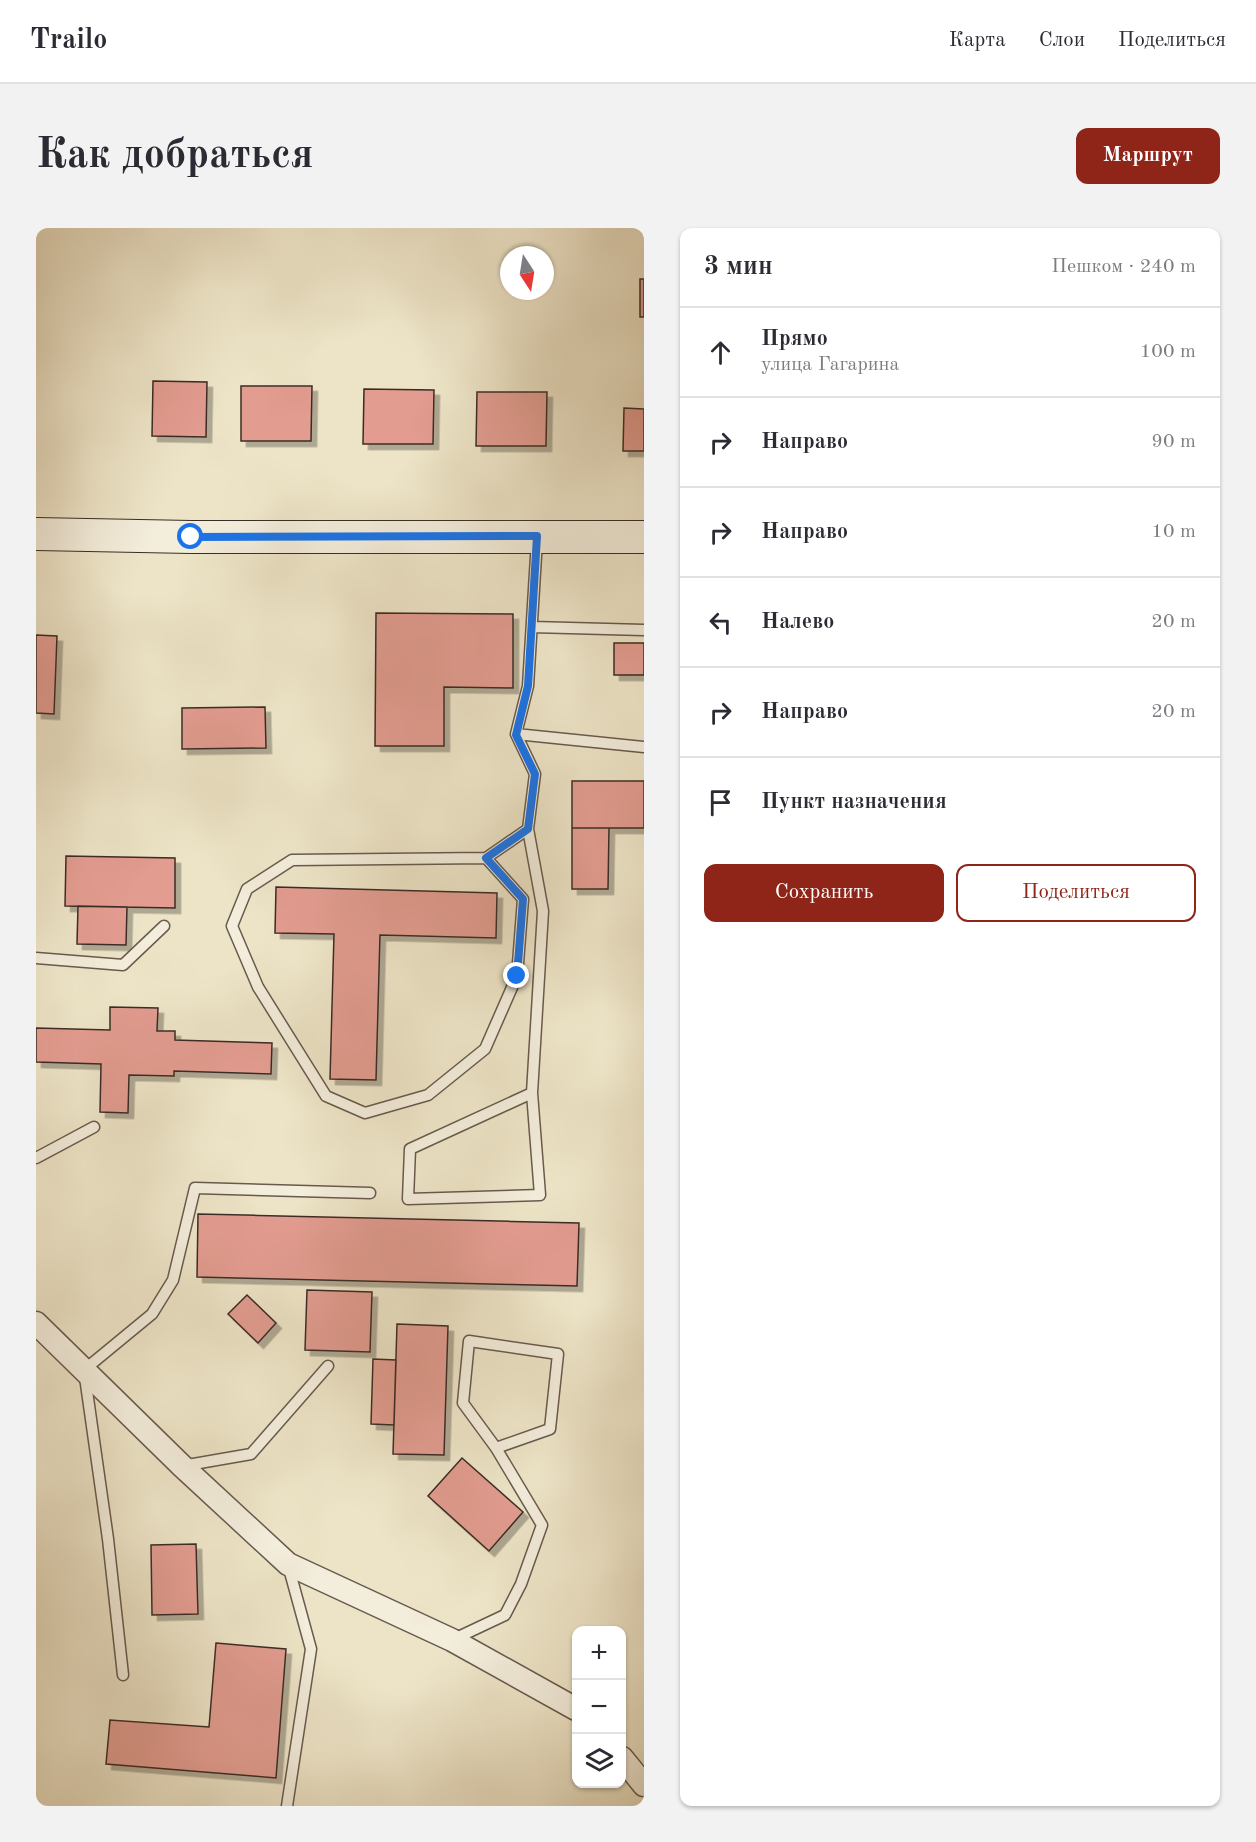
<!DOCTYPE html>
<html lang="ru">
<head>
<meta charset="utf-8">
<style>
  body { margin:0; font-family:"Old Standard TT",serif; background:#f2f2f3; color:#2b2b33 }
  .controls { position:absolute; right:18px; bottom:18px; display:grid; overflow:hidden; border-radius:12px; box-shadow:0 2px 4px #0004 }
  .controls button { width:54px; height:54px; display:grid; place-items:center; padding:0; border:0; border-bottom:2px solid #e1e1e2; background:#fff; color:#2b2b33; font:30px sans-serif }
  .compass { position:absolute; left:464px; top:18px; width:54px; height:54px; border-radius:50%; background:#fff; box-shadow:0 2px 4px #0004; rotate:168deg }
  .stop { position:absolute; width:18px; height:18px; margin:-14px; border:4px solid #1a73e8; border-radius:50%; background:#fff }
  .stop.end { background:#1a73e8; border-color:#fff; box-shadow:0 2px 6px #0008 }
  .list { margin:0; padding:0; list-style:none }
  h2 { display:flex; justify-content:space-between; align-items:center; height:78px; margin:0; padding:0 24px; font-size:26px }
  h2 small { font-size:20px; font-weight:400; color:#7c7c81 }
  .list li { display:grid; grid-template-columns:39px 1fr auto; gap:18px; align-items:center; box-sizing:border-box; height:90px; padding:0 24px; border-top:2px solid #e1e1e2 }
  .list b { display:block; font-size:22px; white-space:nowrap }
  .list p { margin:0; font-size:20px; white-space:nowrap; color:#7c7c81 }
  .list em { font-size:20px; font-style:normal; color:#7c7c81 }
  .actions { display:flex; gap:12px; padding:18px 24px }
  .actions a { flex:1; padding:14px 0; border:2px solid #8f2418; border-radius:12px; text-align:center; font-size:21px; color:#8f2418 }
  .actions .main { background:#8f2418; color:#fff }
  .icon { flex:none; width:33px; height:33px; fill:none; stroke:currentColor; stroke-width:2; stroke-linecap:round; stroke-linejoin:round }
  .map { position:relative; flex:none; width:608px; height:1578px; overflow:hidden; border-radius:12px }
  header { display:flex; align-items:center; gap:36px; box-sizing:border-box; height:84px; padding:0 30px; background:#fff; border-bottom:2px solid #e1e1e2 }
  header strong { font-size:28px }
  nav { display:flex; gap:33px; margin-inline-start:auto; font-size:21px }
  .intro { display:flex; align-items:center; justify-content:space-between; box-sizing:border-box; height:144px; padding:0 36px }
  h1 { margin:0; font-size:42px }
  .button { padding:15px 27px; border-radius:12px; background:#8f2418; color:#fff; font-size:21px; font-weight:700 }
  main { display:flex; gap:36px; padding:0 36px }
  aside { flex:1; background:#fff; border-radius:12px; box-shadow:0 2px 4px #0004 }
  .map>svg:first-child { display:block }
  .building { fill:#e29c90; stroke:#3b2c25; stroke-width:1.5; filter:url(#shadow) }
  .lines { fill:none; stroke-linecap:round; stroke-linejoin:round }
  .lane-casing { stroke:#685a4e; stroke-width:13 }
  .street-casing { stroke:#685a4e; stroke-width:25 }
  .secondary-casing { stroke:#3b2c25; stroke-width:34 }
  .lane { stroke:#f3eddb; stroke-width:10 }
  .street { stroke:#f3eddb; stroke-width:22 }
  .secondary { stroke:#f3eddb; stroke-width:32 }
  .route { stroke:#1a73e8; stroke-width:8 }
</style>
</head>
<body>
<header>
<strong>Trailo</strong>
<nav><a>Карта</a><a>Слои</a><a>Поделиться</a></nav>
</header>
<div class="intro"><h1>Как добраться</h1><a class="button">Маршрут</a></div>
<main>
<div class="map">
<svg width="608" height="1578" viewBox="0 0 608 1578">
  <defs>
    <filter id="shadow"><feDropShadow dx="5.5" dy="5.5" stdDeviation="0" flood-color="#0004"/></filter>
  </defs>
  <rect width="100%" height="100%" fill="#ede4c7"/>
  <filter id="stains"><feTurbulence type="fractalNoise" baseFrequency=".00333" numOctaves="4"/><feColorMatrix values="0 0 0 0 .2 0 0 0 0 .09 0 0 0 0 .02 0 0 0 .5 -.17"/></filter>
  <radialGradient id="worn" r=".72"><stop offset=".6" stop-color="#630" stop-opacity="0"/><stop offset="1" stop-color="#630" stop-opacity=".3"/></radialGradient>
  <path class="building" d="M604 51H608V89H604Z
    M117 153 171 154 170 209 116 208Z
    M205 158H276L275 213H205Z
    M328 161 398 162 397 216H327Z
    M441 164H511L510 218H440Z
    M588 180 608 181V223H587Z
    M340 385 477 386V460L408 459V518H339Z
    M0 407 21 408 18 486 0 485Z
    M578 415H608V447H578Z
    M229 479 230 520 146 521V480Z
    M536 553H608V600H536Z
    M536 600H573L572 661H536Z
    M30 628 139 630V680L29 678Z
    M240 659 461 665 460 710 344 707 340 852 294 851 298 706 239 705Z
    M42 678 91 679 90 717 41 716Z
    M74 779 122 780 121 803H139V812L236 815 235 846 138 843V848L93 847 92 885 64 884 65 836 0 834V800L74 802Z
    M162 986 543 995 541 1058 161 1049Z
    M271 1062 336 1064 334 1124 269 1122Z
    M211 1067 240 1095 222 1115 192 1086Z
    M361 1096 412 1098 408 1227 357 1226Z
    M337 1131 360 1132 358 1197 335 1196Z
    M426 1230 487 1284 453 1323 392 1268Z
    M160 1316 162 1386 116 1387 115 1317Z
    M180 1415 250 1421 240 1550 70 1536 74 1492 173 1499Z"/>
  <g class="lines">
    <defs>
      <path id="lane" d="M496 399 608 402
        M480 506 608 519
        M450 630 487 671 481 748 449 821 392 867 329 885 290 868 222 759 196 698 211 661 256 632 450 630 492 601
        M0 730 87 737 128 698
        M496 865 374 921 372 971 504 967 496 865 507 683 492 601 499 546 480 506 492 458 501 312
        M0 930 58 899
        M146 1238 215 1226 292 1138
        M416 1412 469 1387 485 1356 506 1297 460 1220 427 1175 433 1113 522 1126 514 1201 460 1220
        M87 1447 72 1311 48 1142 116 1086 137 1052 159 960 334 965
        M251 1578 275 1421 252 1337"/>
      <path id="street" d="M0 1095 146 1238 252 1336 416 1412 540 1481
        M586 1530 608 1557"/>
      <path id="secondary" d="M0 306 155 309H608"/>
    </defs>
    <use href="#lane" class="lane-casing"/>
    <use href="#street" class="street-casing"/>
    <use href="#secondary" class="secondary-casing"/>
    <use href="#lane" class="lane"/>
    <use href="#street" class="street"/>
    <use href="#secondary" class="secondary"/>
  </g>
  <g class="lines">
    <path class="route" d="M155 309 501 308 492 458 480 507 499 546 492 601 450 630 487 671 481 748"/>
  </g>
  <rect width="100%" height="100%" filter="url(#stains)"/>
  <rect width="100%" height="100%" fill="url(#worn)"/>
</svg>
<div class="controls">
<button>+</button>
<button>−</button>
<button><svg class="icon" aria-label="layers" viewBox="0 0 24 24"><path d="M12 4l9 5-9 5-9-5zM3 14l9 5 9-5"/></svg></button>
</div>
<svg class="compass" viewBox="-18 -18 36 36"><path d="M0-13l5 13h-10z" fill="#e53935"/><path d="M0 13l5-13h-10z" fill="#7c7c81"/></svg>
<div class="stop" style="left:155px;top:309px"></div>
<div class="stop end" style="left:481px;top:748px"></div>
</div>
<aside>
<h2>3 мин<small>Пешком · 240 m</small></h2>
<ul class="list">
<li><svg class="icon" aria-label="ahead" viewBox="0 0 24 24"><path d="M12 20V5M6 11l6-6 6 6"/></svg><div><b>Прямо</b><p>улица Гагарина</p></div><em>100 m</em></li>
<li><svg class="icon" aria-label="right" viewBox="0 0 24 24"><path d="M7 20v-9h11M14 6l5 5-5 5"/></svg><div><b>Направо</b></div><em>90 m</em></li>
<li><svg class="icon" aria-label="right" viewBox="0 0 24 24"><path d="M7 20v-9h11M14 6l5 5-5 5"/></svg><div><b>Направо</b></div><em>10 m</em></li>
<li><svg class="icon" aria-label="left" viewBox="0 0 24 24"><path d="M17 20v-9H6M10 6l-5 5 5 5"/></svg><div><b>Налево</b></div><em>20 m</em></li>
<li><svg class="icon" aria-label="right" viewBox="0 0 24 24"><path d="M7 20v-9h11M14 6l5 5-5 5"/></svg><div><b>Направо</b></div><em>20 m</em></li>
<li><svg class="icon" aria-label="arrive" viewBox="0 0 24 24"><path d="M6 21V4h12l-3 4 3 4H6"/></svg><div><b>Пункт назначения</b></div></li>
</ul>
<div class="actions"><a class="main">Сохранить</a><a>Поделиться</a></div>
</aside>
</main>
</body>
</html>
